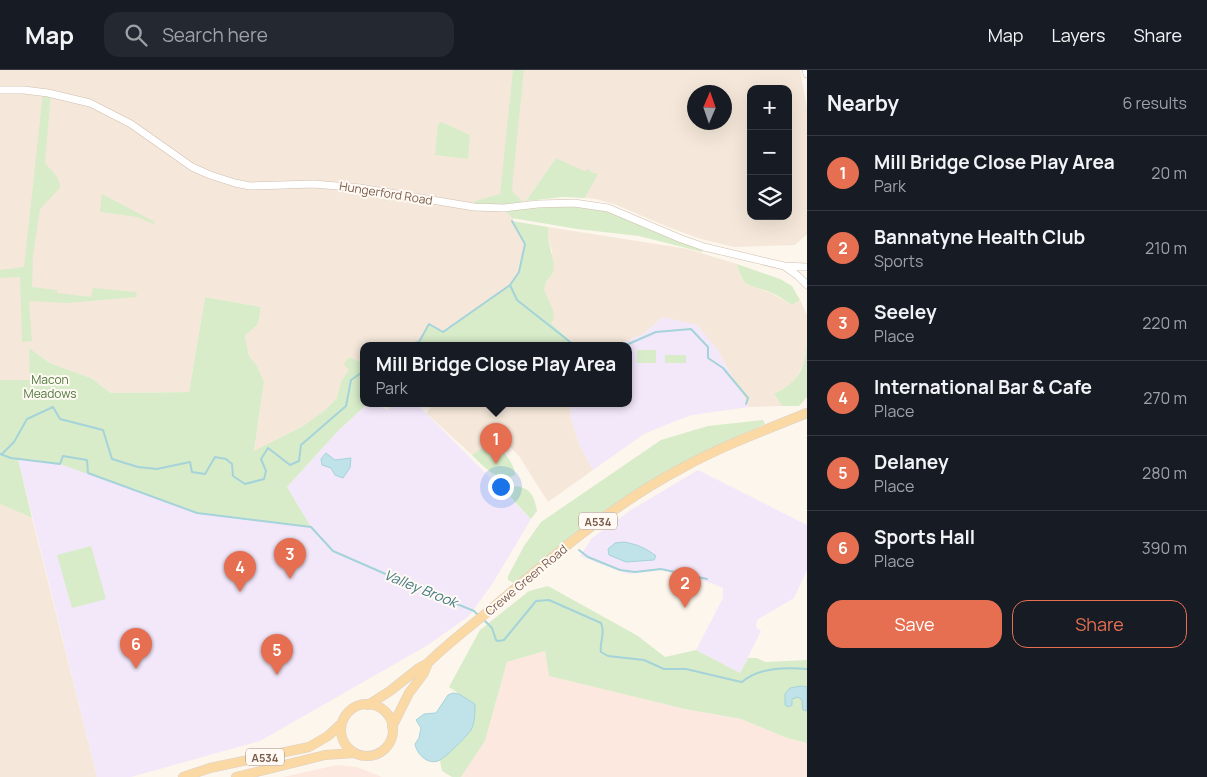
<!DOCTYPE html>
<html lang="en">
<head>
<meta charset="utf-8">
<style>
  body { margin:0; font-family:Manrope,sans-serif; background:#242831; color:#f1f3f6 }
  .controls { position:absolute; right:15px; top:15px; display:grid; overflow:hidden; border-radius:10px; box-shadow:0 5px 20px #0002 }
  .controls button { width:45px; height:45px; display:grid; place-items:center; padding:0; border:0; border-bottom:1px solid #363941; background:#171b24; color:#f1f3f6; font:25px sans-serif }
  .compass { position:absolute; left:687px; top:15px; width:45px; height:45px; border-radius:50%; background:#171b24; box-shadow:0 5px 20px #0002; rotate:2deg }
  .you { position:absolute; left:500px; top:416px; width:18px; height:18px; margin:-12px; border:4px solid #fff; border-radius:50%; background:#1a73e8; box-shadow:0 0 0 8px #1a73e833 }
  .badge { display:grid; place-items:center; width:32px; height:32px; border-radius:50%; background:#e76f51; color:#fff; font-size:16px; font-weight:700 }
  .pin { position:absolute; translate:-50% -41px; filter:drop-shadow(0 1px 2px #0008) }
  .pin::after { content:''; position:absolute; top:26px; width:18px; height:15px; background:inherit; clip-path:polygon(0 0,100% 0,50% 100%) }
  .popup { position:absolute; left:360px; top:272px; width:272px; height:65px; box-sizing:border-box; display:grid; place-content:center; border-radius:10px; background:#171b24; filter:drop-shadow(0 1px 4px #0005); font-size:16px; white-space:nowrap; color:#9ea1a6 }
  .popup b { font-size:19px; color:#f1f3f6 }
  .popup::after { content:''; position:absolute; left:50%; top:100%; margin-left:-10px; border:10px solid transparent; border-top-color:#171b24 }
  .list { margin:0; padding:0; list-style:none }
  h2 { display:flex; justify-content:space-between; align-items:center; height:65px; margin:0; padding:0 20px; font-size:21px }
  h2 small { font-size:16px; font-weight:400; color:#9ea1a6 }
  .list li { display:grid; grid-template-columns:32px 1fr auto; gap:15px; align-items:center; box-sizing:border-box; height:75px; padding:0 20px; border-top:1px solid #363941 }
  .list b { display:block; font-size:19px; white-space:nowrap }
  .list p { margin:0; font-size:16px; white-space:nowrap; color:#9ea1a6 }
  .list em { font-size:16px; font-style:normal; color:#9ea1a6 }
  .actions { display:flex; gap:10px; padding:15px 20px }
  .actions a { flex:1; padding:11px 0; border:1px solid #e76f51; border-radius:15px; text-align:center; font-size:18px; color:#e76f51 }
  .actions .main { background:#e76f51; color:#fff }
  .icon { flex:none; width:28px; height:28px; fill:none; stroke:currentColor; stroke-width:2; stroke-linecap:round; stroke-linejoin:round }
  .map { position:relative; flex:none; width:807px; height:707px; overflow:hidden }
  header { display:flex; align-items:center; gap:30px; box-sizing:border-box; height:70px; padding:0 25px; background:#171b24; border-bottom:1px solid #363941 }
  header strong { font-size:24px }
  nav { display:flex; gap:28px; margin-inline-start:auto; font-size:18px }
  .search { width:350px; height:45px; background:#242831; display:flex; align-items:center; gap:12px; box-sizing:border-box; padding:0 18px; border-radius:15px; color:#9ea1a6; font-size:19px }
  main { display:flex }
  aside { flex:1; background:#171b24 }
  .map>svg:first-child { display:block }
  .residential { fill:#f5e8da; fill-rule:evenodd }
  .commercial { fill:#fde8e0 }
  .education { fill:#f3e8fa }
  .green { fill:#d8ecc9 }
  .water { fill:#bfe3e8; stroke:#a5d3da }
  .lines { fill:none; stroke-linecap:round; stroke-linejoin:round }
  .stream { stroke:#a5d3da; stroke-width:2 }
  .tertiary-casing { stroke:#d1beb0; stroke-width:8 }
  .primary-casing { stroke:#dad1cd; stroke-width:10 }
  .tertiary { stroke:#fff; stroke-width:7 }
  .primary { stroke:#fbd9a5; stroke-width:9 }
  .labels { text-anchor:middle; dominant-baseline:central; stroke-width:4; stroke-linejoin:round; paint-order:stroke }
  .shield { fill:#fffaf3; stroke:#a28b7f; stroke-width:1 }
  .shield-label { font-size:11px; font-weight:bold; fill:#7a5c4d }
  .street-label { font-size:12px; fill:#7a5c4d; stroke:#fffaf3 }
  .park-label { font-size:12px; fill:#537a41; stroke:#fffaf3 }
  .water-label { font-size:14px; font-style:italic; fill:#437c86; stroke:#fffaf3 }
</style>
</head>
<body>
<header>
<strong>Map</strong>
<div class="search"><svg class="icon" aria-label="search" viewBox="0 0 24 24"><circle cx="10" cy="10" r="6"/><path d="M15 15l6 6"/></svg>Search here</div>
<nav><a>Map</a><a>Layers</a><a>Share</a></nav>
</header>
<main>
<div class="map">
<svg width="807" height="707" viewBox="0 0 807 707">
  <rect width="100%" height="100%" fill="#fdf6ec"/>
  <path class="residential" d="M0 0H800L807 38V164L795 175 734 177 701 169 673 159 616 135 596 129 585 128 597 104 584 102 556 88 512 151 525 174 519 202 510 215 443 262 419 272 403 275H364L363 293 349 287V300L341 311 337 328 324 341 303 356 254 382 264 312 257 296 249 286 245 266 258 254 261 237 205 227 189 322 111 323 91 308 50 293 30 279V310H0ZM751 19H788V146H751ZM694 22H724V52H694Z
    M548 157 688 179 737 194 741 208 748 215 769 222 792 235 800 230 807 245V273L805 290 796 309 788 316 774 324 782 336 749 337 717 279 663 247 642 265 616 275 575 274 551 253 544 220 546 212 553 203 552 181 548 169Z
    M435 333H570L571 349 580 376 593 400 548 432 519 386 500 366 472 385 426 343Z
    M0 434 32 448 97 707H0Z"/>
  <path class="commercial" d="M545 581 550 606 685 639 741 649 787 668 807 673V707H461L485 671 507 592Z
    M337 695 357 697 382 707H283Z"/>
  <path class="education" d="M663 247 697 255 717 279 749 337 692 345 673 352 644 364 593 400 580 376 571 349 570 333H628V275H616L642 265Z
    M368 333H373L387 340 395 333H416L531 449 493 513 469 546 428 575 260 671 131 707H97L18 389 60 394 88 403 310 456 287 417 338 361Z
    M698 400 807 455V500L794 528 757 550 756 557 761 561 740 603 696 580 723 528V518L711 513 662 500 628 504 580 486 592 468 631 440Z"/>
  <path class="green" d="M513 0H524L512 118 513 122 522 131V136L538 134 608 138 704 177 702 182 639 166 577 159 512 148 504 138 474 137 475 131 500 124Z
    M43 22 51 23 45 93C52 101 60 107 60 118L40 139 33 186 32 217 57 220V223L91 227 93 218 136 222 137 227 68 233 29 231 32 271 22 272 20 207 0 208V200L24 197Z
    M441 52 470 65 468 89 435 85 438 54Z
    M556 88 584 101 589 99 591 102 598 104 585 128 563 127 526 131Z
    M102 124 155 152 154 154 137 147 100 142Z
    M512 151 548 157V169L554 194 553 203 546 212 544 220 553 240 554 249 551 253 575 275H403L419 272 429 254 443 262 510 215 519 202 525 174Z
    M737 194 780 209 792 216 800 230 792 235C784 230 776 224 767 221 748 214 743 218 737 194Z
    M205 227 261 237 258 254 245 266 249 286 257 296 264 312 254 381 303 356 324 341 337 328 341 311 349 300 344 294 349 287 363 293 364 333H368L338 361 287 417 311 457 197 443 60 394 18 389 32 448 0 434V310H30L29 278 50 293 91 308 111 323 189 322Z
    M807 273V327L799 336H782L774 324C799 311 804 301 807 273Z
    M637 280H656V293H637Z
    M665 285H686V293H665Z
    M763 350 765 354C723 374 679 392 639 418 596 446 556 481 516 514L508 510V506L524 476 541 452 661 370 708 356Z
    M492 371C501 379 515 393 515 405 499 414 483 396 472 385Z
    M499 415C522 416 533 415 537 441L531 449Z
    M91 476 106 529 72 538 57 485Z
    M548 516 638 566 665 587 696 580 740 603 748 588H757L765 592 807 590V673L787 668 741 649 685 639 549 606 545 581 507 592 485 671 461 707H452L442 701 440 691 471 660 474 634 449 617 480 560 529 521Z"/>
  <path class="water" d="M326 383 335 390 351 388 350 398 343 408 335 405 331 398 322 395 321 389Z
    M624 472C636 474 646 478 656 486L654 490 626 492 609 485 608 479 615 473Z
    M801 616 807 617V641L803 640 802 630 798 627 792 629V635L788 637 785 635V624L790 618Z
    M453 623 459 624 475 634C475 642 475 653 471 660 468 665 445 688 440 690 429 696 417 685 415 674L419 668 421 658 416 650 424 644 436 643 448 625Z"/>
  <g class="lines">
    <path class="stream" d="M510 215 517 230 574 275
      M403 275 419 272 429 254 443 262 510 215 519 202 525 174 512 151
      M626 275 656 262 691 259 708 277V288L723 298 748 328 746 334
      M0 384 11 388 60 394 63 386 87 390 88 403 197 443 311 457 333 481 397 509 444 525 457 534 474 541 479 546
      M2 384 14 372 27 349 53 337 60 349 103 360 112 389 138 397 157 399 190 392 192 402 205 404 215 387 226 389 232 394 233 406 245 414 264 409 266 401 261 389 268 378 290 395 299 391 301 375 346 336 351 310 364 301
      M579 480 588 487 620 500 635 502 661 499 707 509
      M483 549 492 558 496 570 498 571 504 570 536 531 549 530 601 553C606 563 599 572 601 582L608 586 644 590 664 599H686L737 611 742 612C759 597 786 597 807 599"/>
    <defs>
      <path id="tertiary" d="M806 0 807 4
        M0 20H24L48 23 90 33 131 54 192 97 210 105 235 113 250 116 314 114 360 118 474 137 504 138 538 134 574 133 608 138 679 168 704 177 784 196 807 197
        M784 196 798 206 807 215"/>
      <path id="primary" d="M341 660a26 26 0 1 1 52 0a26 26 0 1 1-52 0Z
        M368 635 390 621 419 598 428 593C449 572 474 554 497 534 555 484 614 434 682 398 722 376 765 360 807 343
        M392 657 409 623 424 603 428 593
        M183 707 210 698 309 677 328 666 342 653
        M236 707 325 685 354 683"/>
    </defs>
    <use href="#tertiary" class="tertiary-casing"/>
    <use href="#primary" class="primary-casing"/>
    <use href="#tertiary" class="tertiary"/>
    <use href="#primary" class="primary"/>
  </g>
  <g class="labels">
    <g class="shield">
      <rect x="579" y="442.5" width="38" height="17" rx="4"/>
      <rect x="246" y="678.5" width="38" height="17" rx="4"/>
    </g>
    <g class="shield-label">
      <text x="598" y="451">A534</text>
      <text x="265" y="687">A534</text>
    </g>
    <g class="street-label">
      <text transform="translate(386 123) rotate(9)">Hungerford Road</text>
      <text transform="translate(526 510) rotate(-40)">Crewe Green Road</text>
    </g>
    <g class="park-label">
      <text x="50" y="309">Macon<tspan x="50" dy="14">Meadows</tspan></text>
    </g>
    <g class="water-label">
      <text transform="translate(421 518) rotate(22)">Valley Brook</text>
    </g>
  </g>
</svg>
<div class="controls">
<button>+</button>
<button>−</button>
<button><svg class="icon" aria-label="layers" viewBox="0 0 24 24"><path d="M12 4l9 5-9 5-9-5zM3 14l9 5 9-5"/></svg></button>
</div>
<svg class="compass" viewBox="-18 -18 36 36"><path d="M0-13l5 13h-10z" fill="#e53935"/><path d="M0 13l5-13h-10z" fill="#9ea1a6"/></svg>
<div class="you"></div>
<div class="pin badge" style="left:496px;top:394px">1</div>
<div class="popup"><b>Mill Bridge Close Play Area</b>Park</div>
<div class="pin badge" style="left:685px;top:538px">2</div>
<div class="pin badge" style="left:290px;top:509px">3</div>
<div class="pin badge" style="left:240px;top:522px">4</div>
<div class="pin badge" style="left:277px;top:605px">5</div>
<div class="pin badge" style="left:136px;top:599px">6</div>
</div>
<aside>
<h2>Nearby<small>6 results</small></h2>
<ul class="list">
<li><span class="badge">1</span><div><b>Mill Bridge Close Play Area</b><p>Park</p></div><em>20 m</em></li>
<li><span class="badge">2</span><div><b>Bannatyne Health Club</b><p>Sports</p></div><em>210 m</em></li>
<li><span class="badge">3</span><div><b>Seeley</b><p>Place</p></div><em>220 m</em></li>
<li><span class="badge">4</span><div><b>International Bar &amp; Cafe</b><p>Place</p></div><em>270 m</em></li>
<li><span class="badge">5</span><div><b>Delaney</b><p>Place</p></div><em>280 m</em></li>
<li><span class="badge">6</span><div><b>Sports Hall</b><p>Place</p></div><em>390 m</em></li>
</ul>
<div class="actions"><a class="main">Save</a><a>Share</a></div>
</aside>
</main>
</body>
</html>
